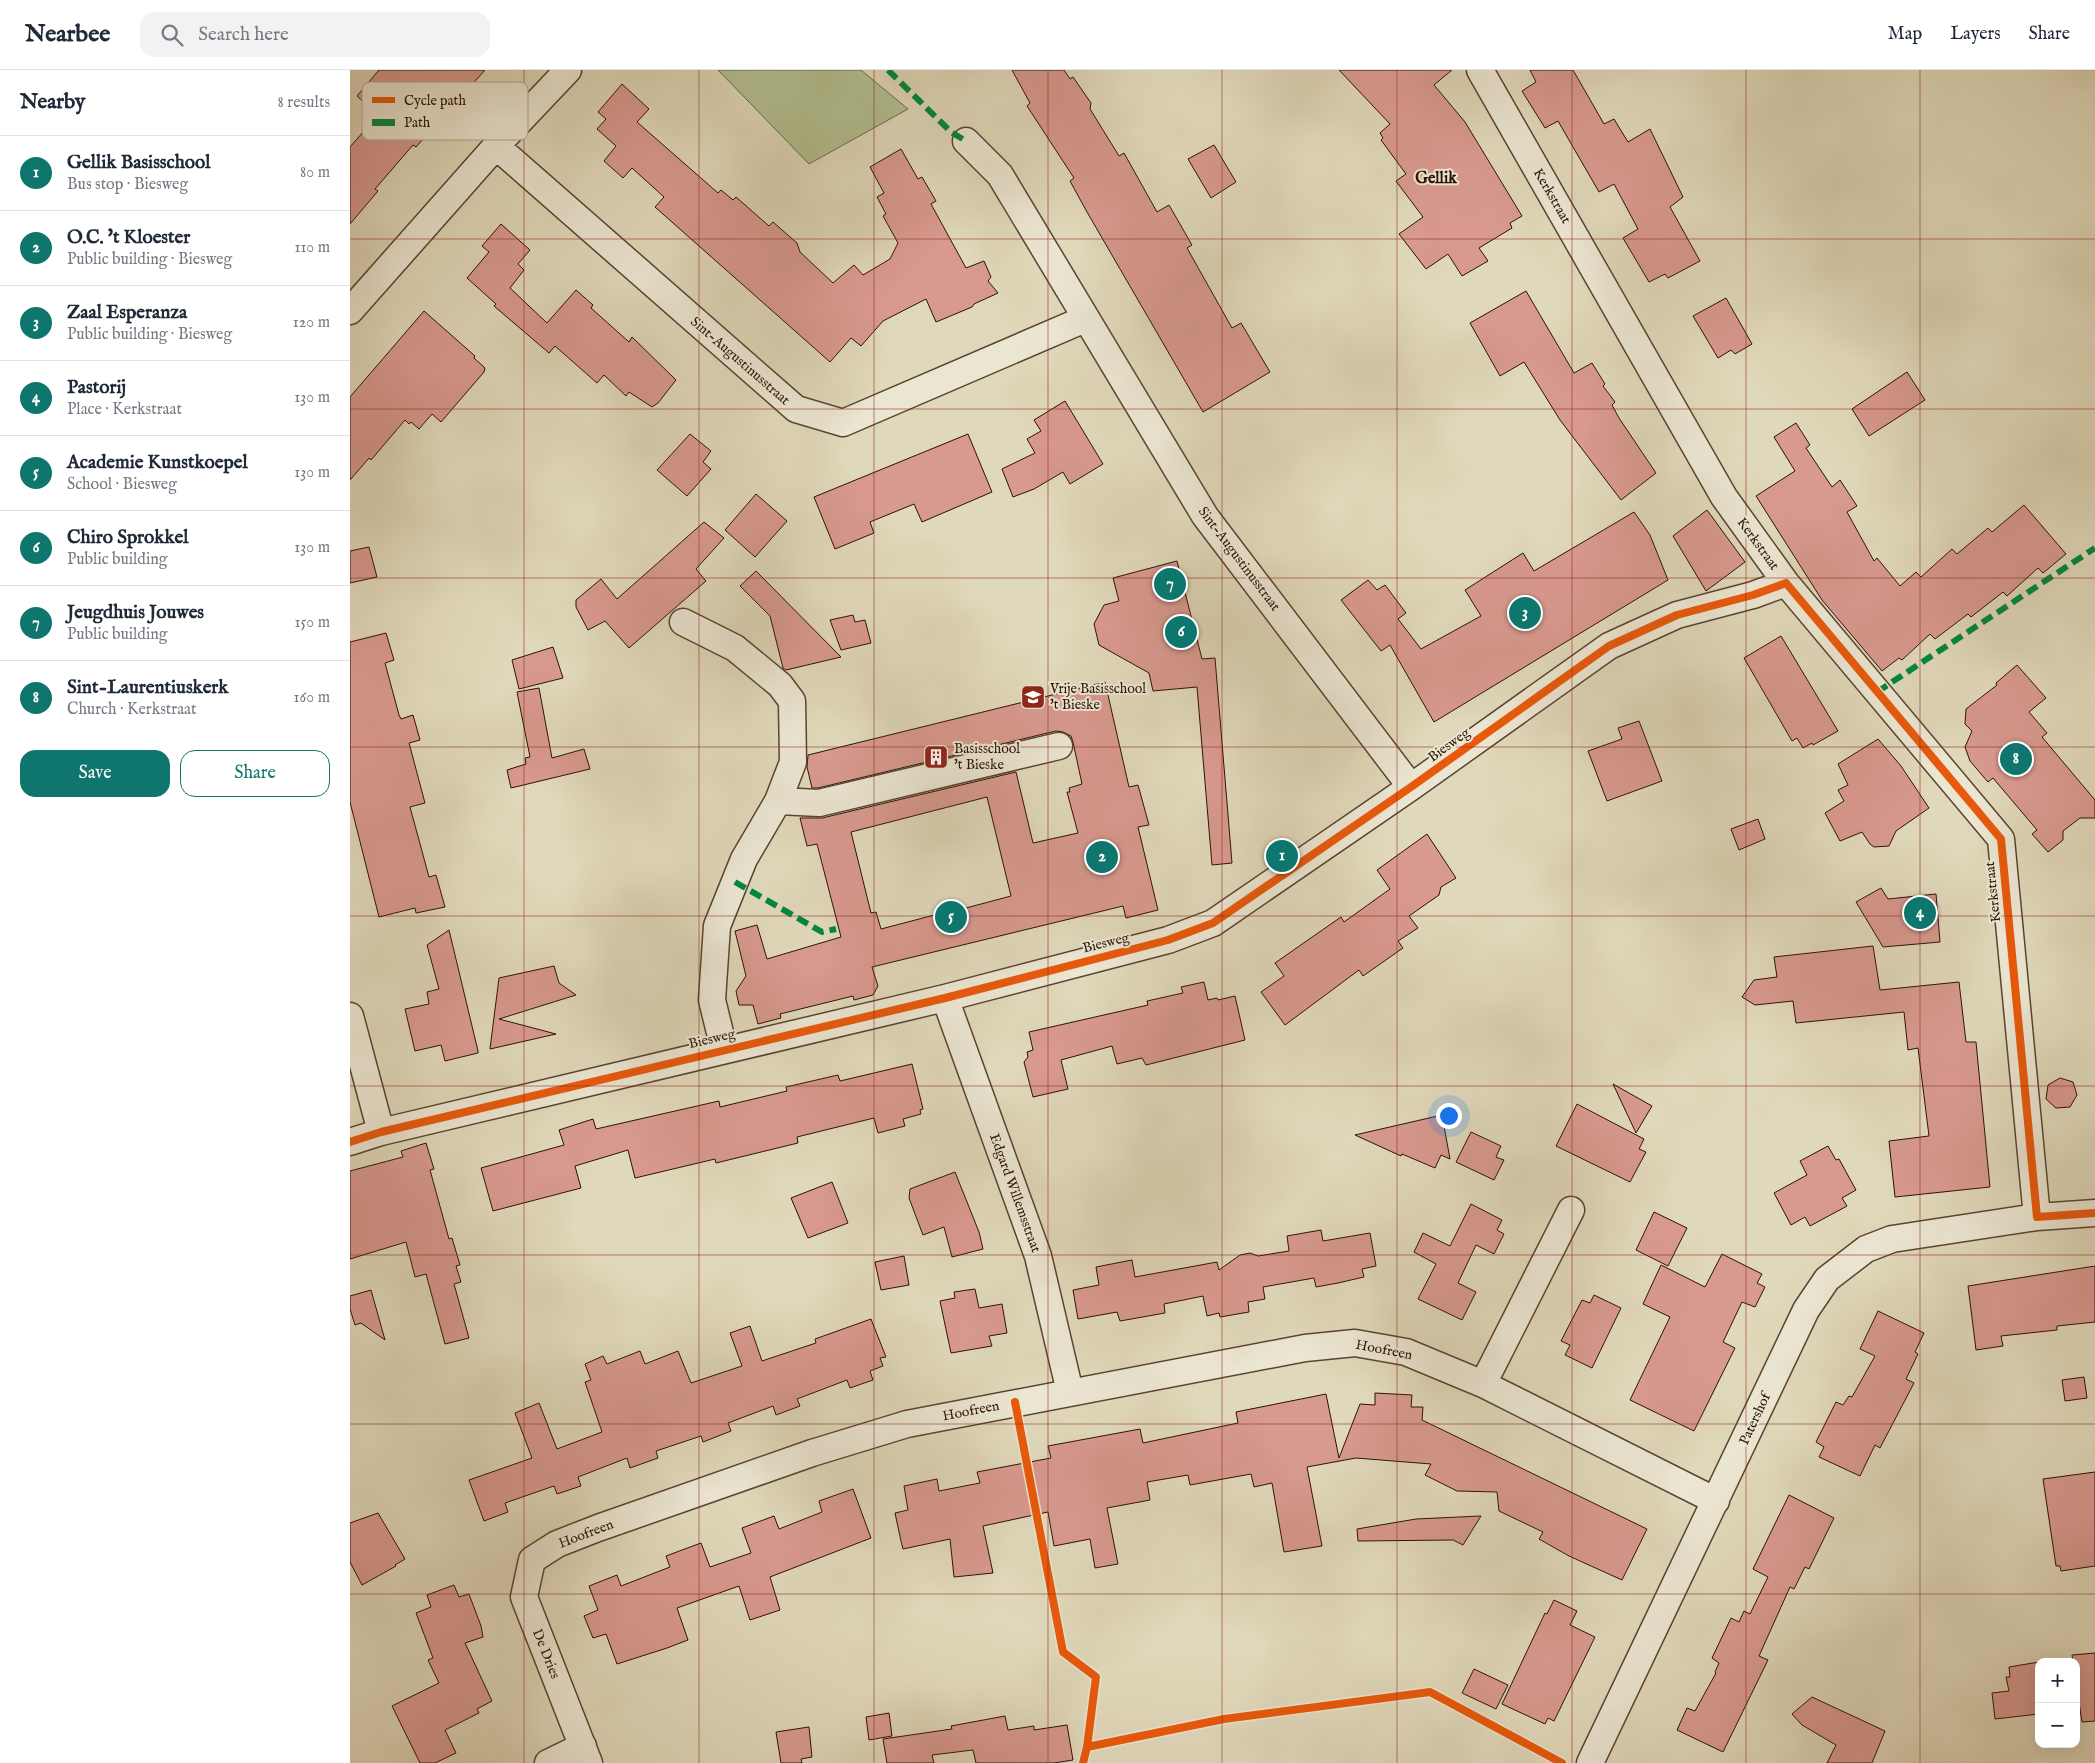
<!DOCTYPE html>
<html lang="en">
<head>
<meta charset="utf-8">
<style>
  body { margin:0; font-family:"IM FELL English",serif; background:#f2f2f3; color:#1f2937 }
  .controls { position:absolute; right:15px; bottom:15px; display:grid; overflow:hidden; border-radius:10px; box-shadow:0 5px 20px #0002 }
  .controls button { width:45px; height:45px; display:grid; place-items:center; padding:0; border:0; border-bottom:1px solid #e0e1e3; background:#fff; color:#1f2937; font:25px sans-serif }
  .you { position:absolute; left:1098px; top:1045px; width:18px; height:18px; margin:-12px; border:4px solid #fff; border-radius:50%; background:#1a73e8; box-shadow:0 0 0 8px #1a73e833 }
  .badge { display:grid; place-items:center; width:32px; height:32px; border-radius:50%; background:#0f766e; color:#fff; font-size:16px; font-weight:700 }
  .pin { position:absolute; translate:-50% -50%; border:2px solid #fff; box-shadow:0 1px 5px #0006 }
  .list { margin:0; padding:0; list-style:none }
  h2 { display:flex; justify-content:space-between; align-items:center; height:65px; margin:0; padding:0 20px; font-size:21px }
  h2 small { font-size:16px; font-weight:400; color:#747a83 }
  .list li { display:grid; grid-template-columns:32px 1fr auto; gap:15px; align-items:center; box-sizing:border-box; height:75px; padding:0 20px; border-top:1px solid #e0e1e3 }
  .list b { display:block; font-size:19px; white-space:nowrap }
  .list p { margin:0; font-size:16px; white-space:nowrap; color:#747a83 }
  .list em { font-size:16px; font-style:normal; color:#747a83 }
  .actions { display:flex; gap:10px; padding:15px 20px }
  .actions a { flex:1; padding:11px 0; border:1px solid #0f766e; border-radius:15px; text-align:center; font-size:18px; color:#0f766e }
  .actions .main { background:#0f766e; color:#fff }
  .icon { flex:none; width:28px; height:28px; fill:none; stroke:currentColor; stroke-width:2; stroke-linecap:round; stroke-linejoin:round }
  .map { position:relative; flex:none; width:1745px; height:1693px; overflow:hidden }
  header { display:flex; align-items:center; gap:30px; box-sizing:border-box; height:70px; padding:0 25px; background:#fff; border-bottom:1px solid #e0e1e3 }
  header strong { font-size:24px }
  nav { display:flex; gap:28px; margin-inline-start:auto; font-size:18px }
  .search { width:350px; height:45px; background:#f2f2f3; display:flex; align-items:center; gap:12px; box-sizing:border-box; padding:0 18px; border-radius:15px; color:#747a83; font-size:19px }
  main { display:flex }
  aside { flex:1; background:#fff }
  .map>svg:first-child { display:block }
  .green { fill:#b2bf90; stroke:#6f684a }
  .building { fill:#d8998f; stroke:#2c1203; fill-rule:evenodd }
  .lines { fill:none; stroke-linecap:round; stroke-linejoin:round }
  .minor-casing { stroke:#594431; stroke-width:29 }
  .minor { stroke:#ebe6d2; stroke-width:26 }
  .quiet { stroke:#00873e; stroke-width:6; stroke-dasharray:12 6; stroke-linecap:butt }
  .cycleway-casing { stroke:#ebe6d2; stroke-width:11 }
  .cycleway { stroke:#e8590c; stroke-width:8 }
  .grid { fill:none; stroke:#8f2418; stroke-width:1; stroke-opacity:0.55 }
  .labels { text-anchor:middle; dominant-baseline:central; stroke-width:4; stroke-linejoin:round; paint-order:stroke }
  .street-label { font-size:14px; fill:#2c1203; stroke:#ebe6d2 }
  .poi-label { font-size:14px; fill:#2c1203; stroke:#ebe6d2; text-anchor:start }
  .quarter-label { font-size:16px; font-weight:bold; fill:#2c1203; stroke:#ebe6d2 }
  .key { fill:#ebe6d2; stroke:#b2a694; stroke-width:1 }
  .key-label { font-size:14px; fill:#2c1203 }
</style>
</head>
<body>
<header>
<strong>Nearbee</strong>
<div class="search"><svg class="icon" aria-label="search" viewBox="0 0 24 24"><circle cx="10" cy="10" r="6"/><path d="M15 15l6 6"/></svg>Search here</div>
<nav><a>Map</a><a>Layers</a><a>Share</a></nav>
</header>
<main>
<aside>
<h2>Nearby<small>8 results</small></h2>
<ul class="list">
<li><span class="badge">1</span><div><b>Gellik Basisschool</b><p>Bus stop · Biesweg</p></div><em>80 m</em></li>
<li><span class="badge">2</span><div><b>O.C. 't Kloester</b><p>Public building · Biesweg</p></div><em>110 m</em></li>
<li><span class="badge">3</span><div><b>Zaal Esperanza</b><p>Public building · Biesweg</p></div><em>120 m</em></li>
<li><span class="badge">4</span><div><b>Pastorij</b><p>Place · Kerkstraat</p></div><em>130 m</em></li>
<li><span class="badge">5</span><div><b>Academie Kunstkoepel</b><p>School · Biesweg</p></div><em>130 m</em></li>
<li><span class="badge">6</span><div><b>Chiro Sprokkel</b><p>Public building</p></div><em>130 m</em></li>
<li><span class="badge">7</span><div><b>Jeugdhuis Jouwes</b><p>Public building</p></div><em>150 m</em></li>
<li><span class="badge">8</span><div><b>Sint-Laurentiuskerk</b><p>Church · Kerkstraat</p></div><em>160 m</em></li>
</ul>
<div class="actions"><a class="main">Save</a><a>Share</a></div>
</aside>
<div class="map">
<svg width="1745" height="1693" viewBox="0 0 1745 1693">
  <rect width="100%" height="100%" fill="#e0d8ba"/>
  <filter id="stains"><feTurbulence type="fractalNoise" baseFrequency=".004" numOctaves="4"/><feColorMatrix values="0 0 0 0 .2 0 0 0 0 .09 0 0 0 0 .02 0 0 0 .5 -.17"/></filter>
  <radialGradient id="worn" r=".72"><stop offset=".6" stop-color="#630" stop-opacity="0"/><stop offset="1" stop-color="#630" stop-opacity=".3"/></radialGradient>
  <path class="green" d="M368 0H511L558 39 459 94Z"/>
  <path class="building" d="M29 0H135L66 77 63 75 25 119 28 121 0 154V77L28 45 7 26Z
    M662 0H714L720 9 723 7 741 33 740 39 769 86 774 83 807 142 819 135 842 175 837 178 882 258 891 253 920 302 853 342 737 142 720 111 724 108 677 36 680 33Z
    M989 0H1102L1084 15 1115 52 1172 146 1160 153 1162 158 1129 178 1138 191 1112 206 1098 184 1076 199 1049 164 1073 147 1046 111 1056 104 1031 70 1033 68 1030 63 1040 54Z
    M1180 0H1223L1254 54 1264 49 1278 72 1300 59 1333 127 1320 137 1350 191 1318 208 1315 204 1299 212 1273 168 1288 159 1264 114 1249 122 1208 51 1195 58 1172 21 1186 12Z
    M272 14 299 39 287 52 368 123 371 120 383 130 386 127 419 156 423 152 447 173 450 182 483 213 504 195 513 205 540 189 548 173 533 146 536 144 527 127 534 123 520 97 551 79 568 109 572 107 586 131 581 134 616 198 634 191 641 207 638 211 648 223 624 234 622 237 586 252 576 229 533 251 511 276 501 268 480 292 305 137 314 127 282 98 273 108 254 91 266 76 247 59 256 49 248 42Z
    M864 75 886 112 861 128 838 89Z
    M151 154 180 180 168 194 174 200 160 218 197 253 226 220 243 235 241 238 279 272 282 267 326 310 308 333 302 337 279 322 276 326 254 305 247 313 205 276 199 283 144 236 146 234 117 208 139 182 132 176Z
    M1176 221 1224 303 1242 293 1255 314 1253 316 1265 332 1262 335 1269 348 1306 403 1271 430 1210 350 1174 292 1150 306 1120 253Z
    M1376 228 1402 274 1385 284 1381 280 1368 288 1343 246Z
    M74 241 125 286 124 288 135 298 134 302 91 352 82 344 69 359 61 352 59 354 55 350 21 390 19 388 0 410V327Z
    M1557 302 1575 330 1519 366 1502 339Z
    M715 331 753 394 720 414 713 402 684 419 663 427 652 399 685 383 677 369 691 361 684 350Z
    M1446 353 1460 375 1456 378 1482 417 1490 410 1507 436 1497 442 1524 491 1527 488 1550 516 1566 502 1571 507 1602 479 1607 484 1638 458 1642 462 1674 435 1716 484 1693 503 1688 498 1657 526 1653 522 1621 547 1618 544 1585 569 1580 564 1552 590 1549 588 1532 601 1472 530 1406 426 1445 401 1424 367Z
    M340 364 361 381 353 392 361 399 337 426 307 400Z
    M618 364 642 422 572 452 564 434 520 452 524 463 485 479 464 427Z
    M406 424 437 451 405 487 375 460Z
    M1357 440 1395 492 1356 521 1323 466Z
    M1284 442 1300 465 1318 510 1084 652 1040 575 1031 581 991 530 1018 510 1027 520 1035 515 1056 543 1048 549 1071 579 1131 546 1115 520 1173 483 1184 501Z
    M354 452 374 468 346 499 356 511 279 578 255 551 238 560 226 537V530L251 509 267 529Z
    M19 477 27 507 0 513V481Z
    M827 491 852 589 865 588 882 793 862 795 847 617 803 621 799 603 749 575 744 554 754 535 769 531 763 508Z
    M406 501 491 587 436 600 433 598 420 546 390 516Z
    M503 545 505 552 515 550 521 573 491 580 480 550Z
    M36 563 44 590 35 593 49 645 51 649 63 645 70 670 59 673 75 733 60 737 79 807 86 805 95 837 66 843 65 838 29 847 0 732V572Z
    M1431 566 1488 661 1463 675 1462 673 1453 678 1447 668 1442 671 1394 588Z
    M203 577 213 608 169 619 162 590Z
    M1667 595 1696 628 1679 642 1697 663 1692 667 1745 730V748H1730L1713 761V770L1698 782 1682 764 1687 760 1643 708 1638 712 1620 691 1615 677 1622 661 1615 654 1616 639 1647 615 1646 613Z
    M755 612 779 717 788 715 799 755 788 757 808 840 776 848 773 836 522 897 528 916 523 925 504 930 503 926 430 944 431 948 408 954 403 935H389L386 921 396 906 385 861 407 855 417 889 491 867 467 774 457 776 450 748H472L666 702 683 773 728 763 717 722H720L719 718 732 714 723 672 721 666 713 662 706 661 468 718H462L457 697 458 685ZM637 727 661 826 616 838 606 831 596 834 592 843 531 859 526 842 521 843 501 762Z
    M189 618 202 688 234 679 240 699 161 718 157 700 176 694 175 688 180 687 167 622Z
    M1289 651 1312 711 1257 731 1238 681 1272 669 1268 658Z
    M1528 669 1551 696 1579 738 1546 761 1539 776 1524 777 1520 774 1512 762 1490 771 1475 743 1494 731 1488 720 1498 715 1488 694Z
    M1408 749 1415 769 1389 780 1381 759Z
    M1077 764 1106 808 1091 817 1089 825 1059 846 1068 858 1048 871 1053 878 1013 906 1009 900 935 955 911 922 934 906 925 893 991 847 994 852 1040 819 1027 800Z
    M1531 818 1538 829 1586 824 1590 872 1533 877 1506 832Z
    M99 860 128 981V983L95 991 91 975 65 981 55 939 79 934 77 922 89 919 77 875Z
    M1523 876 1530 920 1609 912 1616 972H1626L1640 1117 1545 1127 1539 1071 1579 1066 1568 978 1558 980 1554 942 1446 953 1443 931 1405 935 1392 927 1404 910 1427 907 1424 887Z
    M204 896 209 913 226 925 149 949 206 964 140 979 149 908Z
    M854 912 858 930 867 928 868 930 885 926 895 970 796 995 792 988 767 994 762 976 711 990 718 1019 683 1027 674 992 678 987 677 982 683 980 679 962 798 935 797 931 833 923 831 917Z
    M562 994 573 1039 570 1040 571 1044 553 1049 555 1056 528 1063 524 1048 447 1067 448 1073 366 1093 365 1089 285 1108 278 1080 225 1096 231 1118 143 1141 131 1098 214 1075 209 1060 243 1049 246 1059 369 1031 370 1037 437 1021 436 1017 488 1005 490 1011Z
    M1710 1008 1723 1012 1727 1025 1720 1037 1706 1038 1696 1029 1698 1015Z
    M1263 1014 1302 1036 1286 1063Z
    M1227 1034 1294 1069 1289 1079 1296 1082 1280 1112 1206 1076Z
    M1092 1045 1100 1089 1091 1085 1085 1098 1052 1084 1051 1086 1005 1065Z
    M1121 1062 1151 1076 1146 1087 1154 1090 1144 1110 1106 1092Z
    M76 1073 84 1099 80 1100 99 1169 102 1168 110 1195 106 1196 111 1212 104 1214 119 1268 95 1274 76 1204 65 1207 56 1172 0 1189V1101L53 1087 51 1081Z
    M1478 1076 1486 1090 1489 1089 1506 1120 1492 1128 1497 1136 1460 1156 1455 1147 1441 1155 1424 1123 1457 1105 1450 1091Z
    M605 1102 629 1162 633 1179 602 1187 594 1157 573 1165 559 1128 560 1119Z
    M482 1112 498 1153 458 1168 441 1128Z
    M1121 1134 1152 1150 1147 1160 1154 1164 1144 1184 1126 1175 1108 1213 1126 1222 1112 1250 1068 1229 1086 1194 1064 1182 1073 1163 1100 1176Z
    M1304 1142 1337 1158 1318 1196 1286 1180Z
    M971 1160 973 1171 1020 1163 1026 1196 1012 1199 1014 1207 988 1213 966 1217 964 1208 913 1217 915 1229 898 1232 899 1242 870 1247 869 1243 857 1246 853 1226 814 1234 815 1243 770 1251 767 1242 728 1249 723 1220 749 1215 746 1197 782 1190 785 1207 867 1192 869 1200 890 1185 900 1183 908 1186 939 1181 937 1166Z
    M1372 1184 1412 1204 1407 1213 1415 1217 1405 1237 1392 1232 1373 1272 1385 1278 1344 1361 1280 1330 1320 1247 1293 1234 1311 1195 1355 1217Z
    M554 1186 559 1215 531 1220 525 1192Z
    M1745 1196V1252L1707 1256V1260L1651 1266 1653 1276 1626 1280 1618 1216Z
    M625 1219 629 1238 652 1234 657 1263 639 1266 642 1276 601 1283 590 1231 605 1228 604 1222Z
    M21 1220 35 1270 11 1253 5 1255 0 1239V1226Z
    M1244 1225 1271 1238 1242 1298 1215 1285 1220 1275 1211 1271 1232 1230 1240 1233Z
    M1528 1241 1574 1263 1565 1282 1568 1284 1556 1309 1564 1313 1530 1378 1525 1375 1510 1406 1469 1387 1474 1377 1466 1372 1486 1332 1493 1335 1499 1326 1502 1327 1525 1286 1510 1279Z
    M521 1249 536 1287 530 1288 533 1296 520 1301 523 1310 500 1318 497 1310 447 1329 450 1336 426 1345 423 1336 378 1353 381 1361 353 1372 351 1366 306 1381 308 1388 280 1398 277 1388 228 1407 231 1416 207 1424 204 1416 155 1433 158 1442 134 1451 119 1410 182 1388 165 1343 189 1333 207 1379 252 1362 235 1312 241 1310 235 1294 253 1286 257 1294 290 1281 295 1294 328 1281 341 1313 392 1296 380 1263 400 1256 412 1291 466 1273 465 1269Z
    M1734 1307 1737 1328 1715 1331 1712 1310Z
    M1025 1323 1062 1325 1061 1337H1073L1072 1350 1297 1459 1272 1510 1219 1486 1189 1469 1193 1462 1149 1441 1147 1422 1107 1421 1075 1405 1081 1394 1006 1388 957 1397 972 1476 934 1482 922 1413 904 1417 901 1404 840 1415 838 1405 797 1412 800 1430 757 1438 768 1494 745 1498 740 1469 704 1476 698 1442 633 1456 643 1503 604 1507 600 1469 553 1479 551 1471 545 1443 558 1440 554 1416 587 1409 589 1421 630 1413 627 1402 701 1388 698 1376 790 1359 793 1373 888 1353 886 1342 976 1324 989 1388 1010 1334 1025 1335Z
    M1745 1402V1496L1711 1501 1710 1496H1706L1693 1409Z
    M503 1419 521 1468 420 1507 430 1540 400 1550 389 1516 327 1538 338 1570 317 1578 267 1594 256 1564 243 1568 234 1546 248 1540 239 1516 267 1505 271 1516 320 1497 316 1486 351 1473 360 1497 401 1483 392 1458 424 1446 429 1459 472 1442 469 1431Z
    M1439 1425 1484 1448 1459 1499 1455 1497 1444 1519 1440 1517 1409 1586 1418 1590 1373 1682 1327 1660 1337 1638 1345 1641 1366 1603 1365 1602 1369 1593 1362 1588 1381 1548 1389 1552 1394 1541 1400 1544 1418 1507 1403 1499Z
    M28 1443 55 1489 45 1495 46 1496 12 1515 0 1492V1453Z
    M1131 1446 1113 1475 1103 1470 1008 1471 1007 1459 1066 1449Z
    M104 1515 109 1527 119 1524 131 1556 133 1567 115 1573 142 1631 127 1639 129 1643 95 1660 106 1683 85 1693H70L42 1636 89 1613 78 1590 83 1588 66 1543 81 1537 77 1525Z
    M1204 1530 1227 1541 1220 1555 1245 1567 1204 1651 1198 1648 1195 1654 1152 1634 1195 1543 1197 1544Z
    M1745 1583V1651L1732 1652 1726 1613V1592H1723L1722 1585Z
    M1689 1592V1644L1645 1649 1642 1623 1659 1621 1656 1607H1660L1659 1597Z
    M1124 1599 1158 1615 1146 1639 1112 1623Z
    M1462 1627 1535 1661 1522 1693H1477L1486 1675 1452 1655 1442 1644Z
    M539 1643 542 1666 519 1670 516 1647Z
    M655 1646 658 1660 684 1656V1660L717 1655 723 1690 704 1693H626L623 1680 582 1685 584 1693H537L533 1669 602 1659 601 1656Z
    M459 1657 462 1687 451 1689 452 1693H431L426 1662Z"/>
  <g class="lines">
    <defs>
      <path id="minor" d="M1130 0 1374 427 1436 513 1651 769 1687 1147
        M616 71 650 105 855 446 1061 717
        M146 76 446 339 493 353 735 249
        M0 241 146 76 218 0
        M333 552 385 578 430 615 442 631 443 692 428 731 394 789 367 856 362 930 374 979
        M428 731 469 733 709 676
        M595 928 688 1186 720 1322
        M0 946 31 1062
        M0 1072 31 1062 595 928 818 870 863 853 1061 717 1259 576 1327 545 1403 525 1436 513
        M1133 1314 1221 1140
        M198 1693 233 1676
        M239 1693 174 1527 182 1490 207 1474 248 1458 462 1383 557 1354 955 1278 1005 1273 1056 1282 1133 1314 1366 1431
        M1240 1693 1456 1240 1477 1209 1516 1179 1542 1169 1687 1147 1745 1143"/>
    </defs>
    <use href="#minor" class="minor-casing"/>
    <use href="#minor" class="minor"/>
    <path class="quiet" d="M538 0 601 62 616 71
      M1527 622 1745 478
      M385 812 472 862 486 859"/>
    <defs>
      <path id="cycleway" d="M0 1072 31 1062 595 928 818 870 863 853 1061 717 1259 576 1327 545 1403 525 1436 513 1651 769 1687 1147 1745 1143
        M665 1332 713 1582 746 1607 737 1677 733 1693
        M737 1677 874 1649 1080 1622 1212 1693"/>
    </defs>
    <use href="#cycleway" class="cycleway-casing"/>
    <use href="#cycleway" class="cycleway"/>
  </g>
  <path class="grid" d="M174 0V1693M349 0V1693M524 0V1693M698 0V1693M872 0V1693M1047 0V1693M1222 0V1693M1396 0V1693M1570 0V1693M0 169H1745M0 339H1745M0 508H1745M0 677H1745M0 846H1745M0 1016H1745M0 1185H1745M0 1354H1745M0 1524H1745"/>
  <defs>
    <symbol id="school-square" viewBox="-11 -11 22 22"><rect x="-9" y="-9" width="18" height="18" rx="4" fill="#8f2418" stroke="#ebe6d2"/><path d="M0-5L7-2L0 1L-7-2ZM-4 1L0 2.5L4 1V4Q0 6-4 4Z" fill="#fff"/></symbol>
    <symbol id="building-square" viewBox="-11 -11 22 22"><rect x="-9" y="-9" width="18" height="18" rx="4" fill="#8f2418" stroke="#ebe6d2"/><path d="M-4-6H4V6H1V3H-1V6H-4ZM-2.5-4.3h1.7v1.8h-1.7ZM.8-4.3h1.7v1.8H.8ZM-2.5-1h1.7V.8h-1.7ZM.8-1h1.7V.8H.8Z" fill="#fff"/></symbol>
  </defs>
  <g fill-rule="evenodd">
    <use href="#school-square" x="669" y="613" width="28" height="28"/>
    <use href="#building-square" x="572" y="673" width="28" height="28"/>
  </g>
  <g class="labels">
    <g class="street-label">
      <text transform="translate(1202 126) rotate(60)">Kerkstraat</text>
      <text transform="translate(390 291) rotate(41)">Sint-Augustinusstraat</text>
      <text transform="translate(1408 474) rotate(54)">Kerkstraat</text>
      <text transform="translate(889 489) rotate(53)">Sint-Augustinusstraat</text>
      <text transform="translate(1099 675) rotate(-36)">Biesweg</text>
      <text transform="translate(1643 822) rotate(-96)">Kerkstraat</text>
      <text transform="translate(756 873) rotate(-14)">Biesweg</text>
      <text transform="translate(362 969) rotate(-13)">Biesweg</text>
      <text transform="translate(665 1123) rotate(70)">Edgard Willemsstraat</text>
      <text transform="translate(1034 1280) rotate(11)">Hoofreen</text>
      <text transform="translate(621 1341) rotate(-11)">Hoofreen</text>
      <text transform="translate(1405 1349) rotate(-65)">Patershof</text>
      <text transform="translate(236 1464) rotate(-21)">Hoofreen</text>
      <text transform="translate(196 1584) rotate(68)">De Dries</text>
    </g>
    <g class="poi-label">
      <text x="700" y="619">Vrije Basisschool<tspan x="700" dy="16">'t Bieske</tspan></text>
      <text x="604" y="679">Basisschool<tspan x="604" dy="16">'t Bieske</tspan></text>
    </g>
    <g class="quarter-label">
      <text x="1086" y="109">Gellik</text>
    </g>
  </g>
  <rect x="12" y="12" width="166" height="58" rx="8" class="key"/>
  <rect x="22" y="27" width="23" height="6" fill="#e8590c"/>
  <rect x="22" y="49" width="23" height="7" fill="#00873e"/>
  <g class="key-label">
    <text x="54" y="35">Cycle path</text>
    <text x="54" y="57">Path</text>
  </g>
  <rect width="100%" height="100%" filter="url(#stains)"/>
  <rect width="100%" height="100%" fill="url(#worn)"/>
</svg>
<div class="controls">
<button>+</button>
<button>−</button>
</div>
<div class="you"></div>
<div class="pin badge" style="left:932px;top:786px">1</div>
<div class="pin badge" style="left:752px;top:787px">2</div>
<div class="pin badge" style="left:1175px;top:543px">3</div>
<div class="pin badge" style="left:1570px;top:843px">4</div>
<div class="pin badge" style="left:601px;top:847px">5</div>
<div class="pin badge" style="left:831px;top:562px">6</div>
<div class="pin badge" style="left:820px;top:514px">7</div>
<div class="pin badge" style="left:1666px;top:689px">8</div>
</div>
</main>
</body>
</html>
